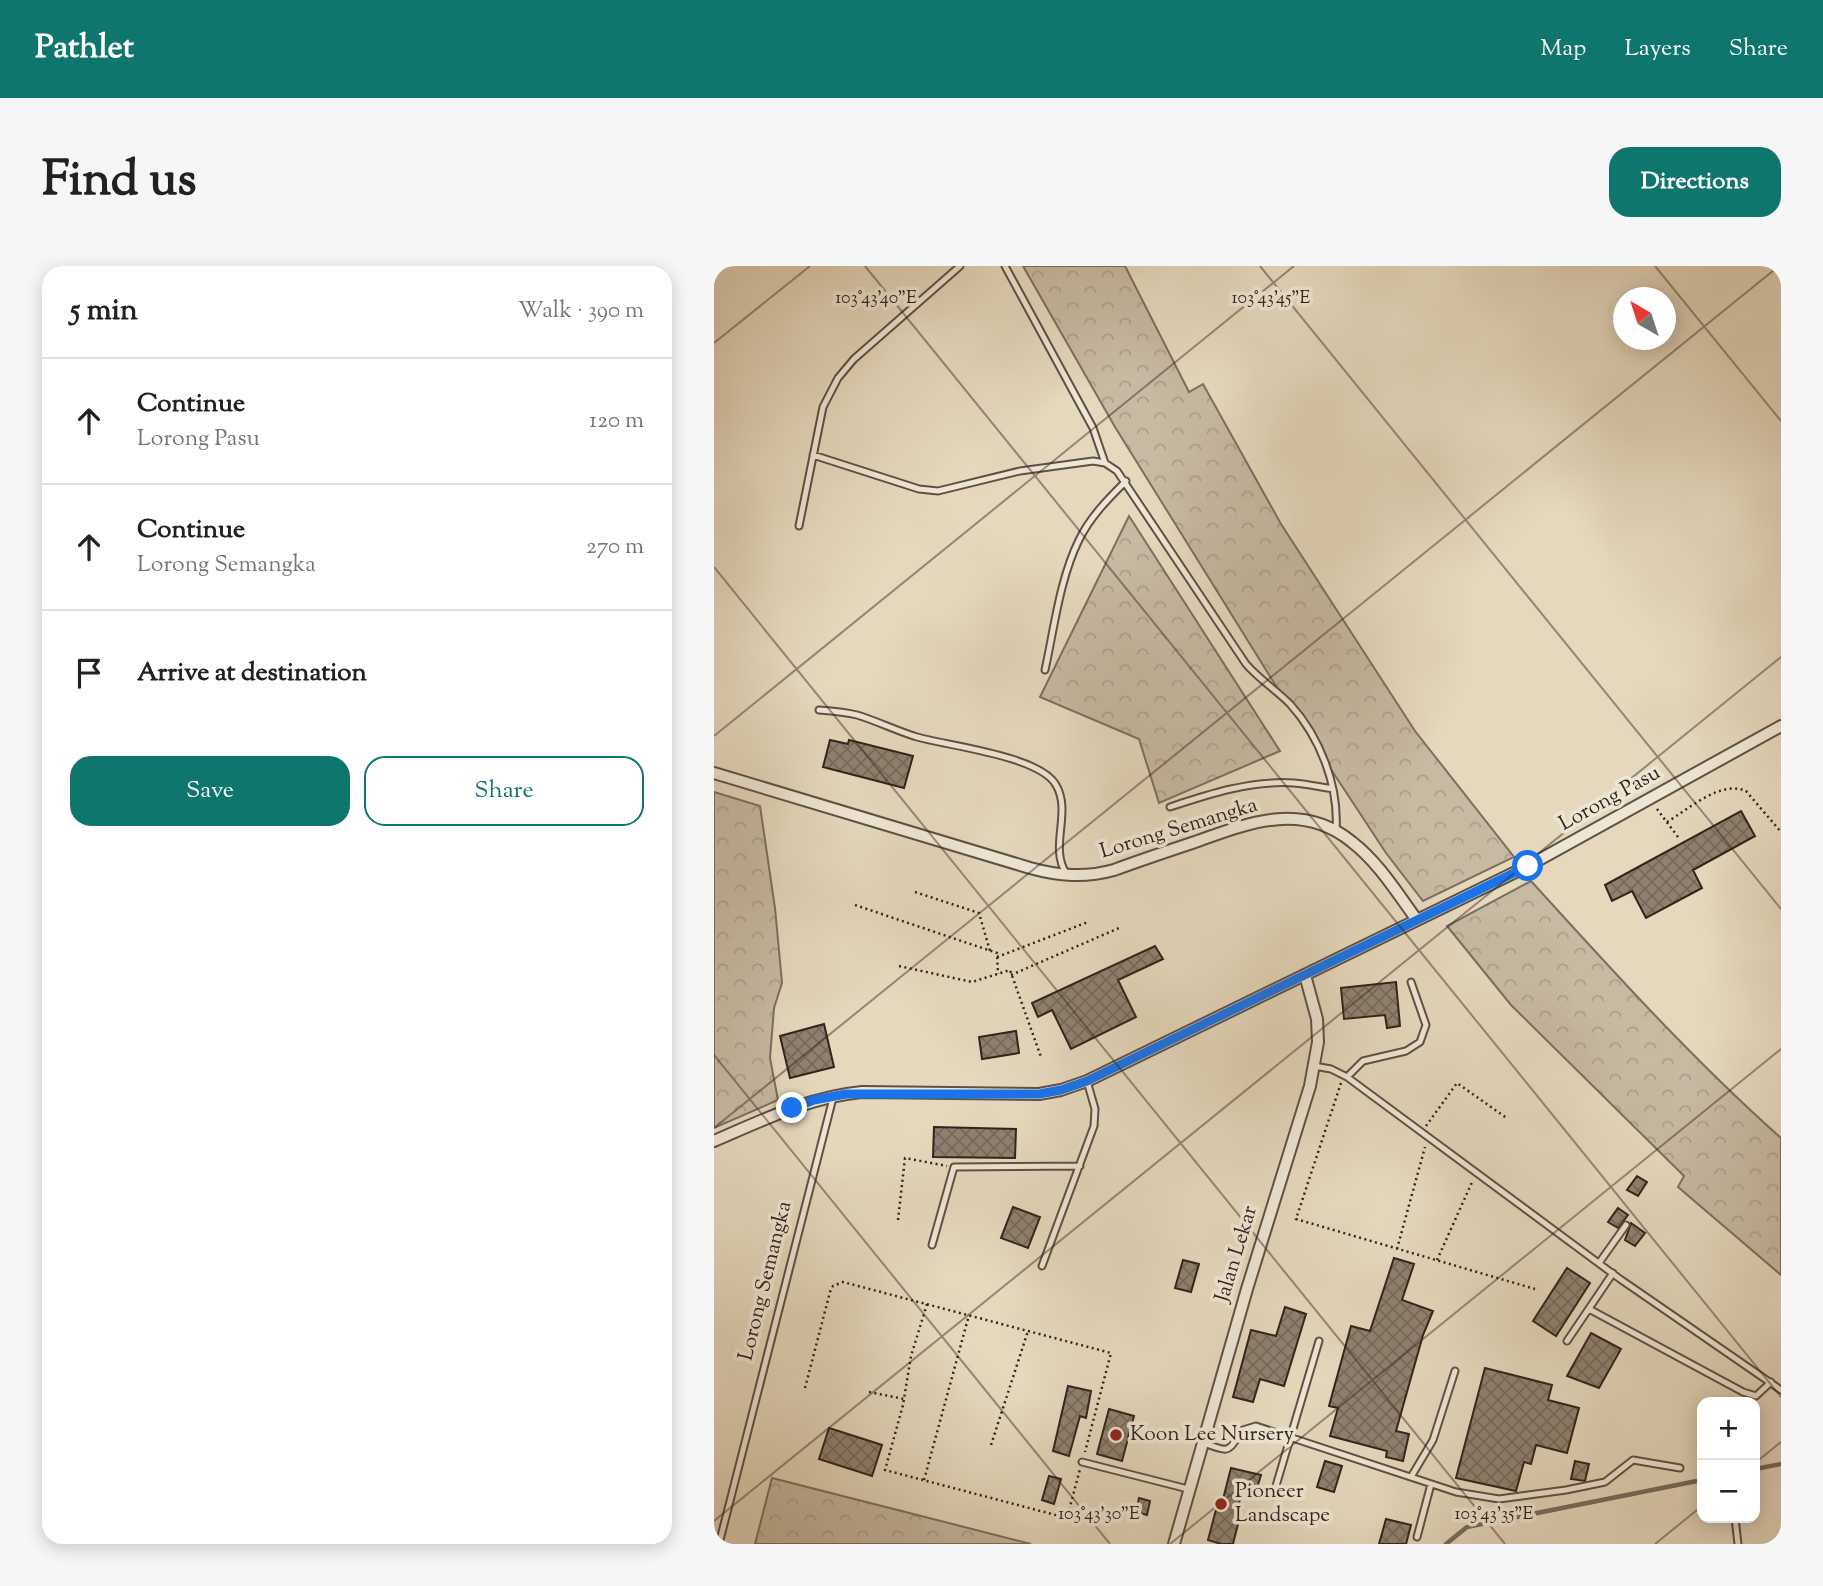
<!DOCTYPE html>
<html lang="en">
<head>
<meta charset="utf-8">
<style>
  body { margin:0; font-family:"Sorts Mill Goudy",serif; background:#f6f6f6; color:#202124 }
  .controls { position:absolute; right:21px; bottom:21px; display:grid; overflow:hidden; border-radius:14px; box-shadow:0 4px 18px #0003 }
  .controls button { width:63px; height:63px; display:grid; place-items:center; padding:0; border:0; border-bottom:2px solid #e0e0e0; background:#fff; color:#202124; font:35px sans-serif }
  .compass { position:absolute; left:899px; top:21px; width:63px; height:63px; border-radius:50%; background:#fff; box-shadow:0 4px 18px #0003; rotate:321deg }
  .stop { position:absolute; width:21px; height:21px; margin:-16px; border:5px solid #1a73e8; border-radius:50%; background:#fff }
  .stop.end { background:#1a73e8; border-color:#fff; box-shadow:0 2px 7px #0008 }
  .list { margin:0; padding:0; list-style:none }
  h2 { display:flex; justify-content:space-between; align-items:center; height:91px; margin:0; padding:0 28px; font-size:30px }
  h2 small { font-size:23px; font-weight:400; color:#757577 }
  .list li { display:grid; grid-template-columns:46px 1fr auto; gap:21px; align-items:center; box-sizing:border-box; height:126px; padding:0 28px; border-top:2px solid #e0e0e0 }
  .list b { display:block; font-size:26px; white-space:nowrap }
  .list p { margin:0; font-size:23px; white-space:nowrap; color:#757577 }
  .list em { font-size:23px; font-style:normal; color:#757577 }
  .actions { display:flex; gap:14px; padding:21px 28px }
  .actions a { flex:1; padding:16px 0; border:2px solid #0f766e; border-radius:21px; text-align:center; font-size:24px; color:#0f766e }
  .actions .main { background:#0f766e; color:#fff }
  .icon { flex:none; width:38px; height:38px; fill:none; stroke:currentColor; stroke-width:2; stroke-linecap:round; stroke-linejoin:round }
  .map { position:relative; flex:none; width:1067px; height:1278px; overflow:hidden; border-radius:21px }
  header { display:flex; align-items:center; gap:42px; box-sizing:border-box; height:98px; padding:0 35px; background:#0f766e; color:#fff }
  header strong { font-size:33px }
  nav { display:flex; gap:38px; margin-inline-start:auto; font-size:24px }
  .intro { display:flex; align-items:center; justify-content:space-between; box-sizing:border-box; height:168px; padding:0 42px }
  h1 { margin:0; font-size:49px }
  .button { padding:18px 32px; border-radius:21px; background:#0f766e; color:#fff; font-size:24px; font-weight:700 }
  main { display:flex; gap:42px; padding:0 42px }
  aside { flex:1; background:#fff; border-radius:21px; box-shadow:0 4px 18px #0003 }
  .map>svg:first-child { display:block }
  .forest { fill:url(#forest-crowns); stroke:#7c6e60; stroke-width:2 }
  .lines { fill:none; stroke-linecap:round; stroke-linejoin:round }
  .stream { stroke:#796a5d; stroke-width:4.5 }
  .building { fill:url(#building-cross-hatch); stroke:#32221d; stroke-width:2 }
  .service-casing { stroke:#5f5045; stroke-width:9 }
  .minor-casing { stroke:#5f5045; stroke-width:14 }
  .path { stroke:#32221d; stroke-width:2.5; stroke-dasharray:2 3.5; stroke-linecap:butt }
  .service { stroke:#eee6d4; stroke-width:5 }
  .minor { stroke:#eee6d4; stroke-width:10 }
  .route { stroke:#1a73e8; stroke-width:9 }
  .ticks { fill:none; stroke:#32221d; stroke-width:2; stroke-opacity:0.45 }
  .poi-dot { fill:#8f2418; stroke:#eee6d4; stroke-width:2.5 }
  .labels { text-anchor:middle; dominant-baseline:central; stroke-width:7; stroke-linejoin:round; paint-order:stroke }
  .street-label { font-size:21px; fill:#32221d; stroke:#eee6d4 }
  .poi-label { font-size:21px; fill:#32221d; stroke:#eee6d4; text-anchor:start }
  .ticks-label { font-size:18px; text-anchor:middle; fill:#32221d; stroke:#eee6d4; stroke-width:7; stroke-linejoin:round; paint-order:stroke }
</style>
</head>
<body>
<header>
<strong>Pathlet</strong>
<nav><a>Map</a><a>Layers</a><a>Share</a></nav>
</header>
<div class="intro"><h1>Find us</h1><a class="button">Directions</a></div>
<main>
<aside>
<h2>5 min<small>Walk · 390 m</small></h2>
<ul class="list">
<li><svg class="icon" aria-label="ahead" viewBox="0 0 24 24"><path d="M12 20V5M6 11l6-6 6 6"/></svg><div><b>Continue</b><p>Lorong Pasu</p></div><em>120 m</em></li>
<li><svg class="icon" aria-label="ahead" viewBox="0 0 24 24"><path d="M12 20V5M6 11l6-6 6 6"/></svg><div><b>Continue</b><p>Lorong Semangka</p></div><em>270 m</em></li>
<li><svg class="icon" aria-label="arrive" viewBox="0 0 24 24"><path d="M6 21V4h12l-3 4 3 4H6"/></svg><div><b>Arrive at destination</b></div></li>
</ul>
<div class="actions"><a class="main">Save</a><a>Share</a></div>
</aside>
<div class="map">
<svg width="1067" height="1278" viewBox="0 0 1067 1278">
  <defs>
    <pattern id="forest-crowns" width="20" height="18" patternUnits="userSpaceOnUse" patternTransform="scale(1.75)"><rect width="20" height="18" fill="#c7b9a2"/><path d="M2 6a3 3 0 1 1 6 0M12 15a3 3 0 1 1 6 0" fill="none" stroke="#ab9f8b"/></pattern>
    <pattern id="building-cross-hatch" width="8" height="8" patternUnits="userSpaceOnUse" patternTransform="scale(1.75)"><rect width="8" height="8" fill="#8f8170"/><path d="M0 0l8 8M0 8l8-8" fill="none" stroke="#75695b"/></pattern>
  </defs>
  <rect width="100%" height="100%" fill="#e5d8bd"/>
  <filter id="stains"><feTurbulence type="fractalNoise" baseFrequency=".00286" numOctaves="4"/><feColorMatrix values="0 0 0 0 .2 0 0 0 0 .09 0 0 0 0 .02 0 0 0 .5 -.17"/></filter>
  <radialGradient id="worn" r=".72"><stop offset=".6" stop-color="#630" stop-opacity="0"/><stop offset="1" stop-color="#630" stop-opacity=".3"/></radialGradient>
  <path class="forest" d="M309 0H411L475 126 489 118 567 258 701 465 800 591 709 635 672 587 557 412 401 161Z
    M415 250 566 485 445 537 425 473 326 431Z
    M0 526 46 540 61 642 68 717 60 742 56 792 64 834 0 862Z
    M817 615C897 703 978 793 1067 872V1009L964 921 970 910 797 739 733 660Z
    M58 1212 317 1278H41Z"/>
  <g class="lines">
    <path class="stream" d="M1041 1203 1067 1198
      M732 1278 753 1261 988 1214"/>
  </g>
  <path class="building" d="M116 474 134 478 135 474 199 490 190 522 109 501Z
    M1027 545 1041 570 979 604 988 622 932 652 918 625 898 635 891 619Z
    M441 680 449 693 404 714 422 751 357 783 338 744 324 751 318 737Z
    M682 716 686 760 673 762 671 749 630 753 627 722Z
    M110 758 120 801 76 812 66 770Z
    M302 765 305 787 268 793 265 771Z
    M220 861 302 863 301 892 219 891Z
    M923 910 933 916 924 930 913 924Z
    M299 941 326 951 314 982 287 972Z
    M904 942 914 949 904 962 894 956Z
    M917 957 931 967 921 980 911 974Z
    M680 992 700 998 688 1034 719 1045 709 1069 682 1165 695 1168 689 1195 672 1191 673 1185 616 1170 624 1142 615 1140 637 1060 656 1065Z
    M469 994 485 998 477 1026 461 1022Z
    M853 1002 876 1017 842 1070 819 1055Z
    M571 1041 592 1048 570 1120 546 1113 539 1136 519 1131 537 1064 562 1070Z
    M877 1067 907 1083 885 1122 853 1110Z
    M771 1102 838 1119 834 1134 865 1142 853 1187 822 1179 817 1198 810 1196 802 1225 742 1212Z
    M354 1120 377 1125 372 1152 366 1150 355 1190 339 1185Z
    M395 1143 420 1150 408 1195 383 1188Z
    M115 1162 168 1179 158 1210 105 1193Z
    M611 1195 628 1200 620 1226 603 1221Z
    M861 1195 875 1198 871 1215 857 1213Z
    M517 1202 547 1209 543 1222 534 1219 533 1223 529 1222 524 1241 528 1242 519 1278H507L494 1274 504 1236 508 1237Z
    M335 1210 347 1213 340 1238 328 1234Z
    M425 1232 436 1235 433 1249 422 1246Z
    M672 1253 697 1259 692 1278H665Z"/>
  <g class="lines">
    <defs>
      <path id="service" d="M291 0 379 162 391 197
        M99 189 205 223 224 225 306 205 379 195 391 197 403 205 532 398C545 413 562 424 576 438 606 471 625 520 622 564
        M85 260 109 141 124 112 140 93 246 0
        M331 404C340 363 346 312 365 274 376 251 394 233 412 215
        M105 444C118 445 131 446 143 449 163 455 183 465 203 471 235 480 326 490 342 519 358 546 335 581 352 607
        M456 541C495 528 538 514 580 517 593 518 606 521 619 523
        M600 800 617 803 633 811 906 1013 1067 1124
        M633 811 649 795 692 785 706 776 712 759 697 716
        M218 979 240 901 366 900
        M885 997 912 959
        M328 1000 380 860 381 843 373 815
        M875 1043 1029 1126 1042 1130 1057 1116
        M853 1075 899 1007
        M490 1177C518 1188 513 1185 529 1164L542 1160 742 1226 785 1233 852 1224 891 1216 919 1194 966 1202
        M368 1196 474 1223
        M697 1211 719 1174 741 1105
        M559 1230 605 1075
        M1021 1252 1024 1278
        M703 1271 717 1218
        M5 1278 119 832"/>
      <path id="minor" d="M0 507 316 602C345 610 371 612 400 604 427 594 454 585 481 576 534 557 588 535 638 576 665 597 683 627 703 654
        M0 875C49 854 95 831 148 826L325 828 347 824 373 815 814 600 1067 460
        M460 1278 533 1023 596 820 604 776 603 753 591 709"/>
    </defs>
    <use href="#service" class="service-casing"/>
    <use href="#minor" class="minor-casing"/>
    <path class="path" d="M943 543 964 571
      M953 556C975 543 1006 514 1032 525L1067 566
      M201 626 265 647 276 685
      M141 639 283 687 284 708
      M283 691 374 656
      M185 700 258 716 296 704 327 791
      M297 709 405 662
      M627 817 582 953 821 1023
      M712 860 743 817 794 853
      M184 954 191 892 233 900
      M683 983 711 881
      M723 994 759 914
      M213 1038 197 1090 189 1139 171 1204 353 1252 366 1203
      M91 1122 116 1026 119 1020 129 1016 397 1087 371 1186
      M155 1126 190 1133
      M277 1179 314 1065
      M210 1214 255 1049"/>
    <use href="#service" class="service"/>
    <use href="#minor" class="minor"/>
  </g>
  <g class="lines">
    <path class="route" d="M78 842 100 834 132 828H325L347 824 373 815 814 600"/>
  </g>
  <path class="ticks" d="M151 0 1067 1131M546 0 1067 643M941 0 1067 155M0 77 96 0M0 301 791 1278M0 470 580 0M0 789 396 1278M0 862 1065 0M1041 1197 1067 1176M0 1255 1067 391M0 1277 1 1278M456 1278 1067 783M941 1278 988 1240"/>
  <g class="poi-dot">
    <circle cx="402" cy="1169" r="7"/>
    <circle cx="507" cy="1238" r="7"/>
  </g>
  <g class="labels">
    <g class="street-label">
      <text transform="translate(896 533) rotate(-29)">Lorong Pasu</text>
      <text transform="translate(465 563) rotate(-17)">Lorong Semangka</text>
      <text transform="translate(523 988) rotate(-73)">Jalan Lekar</text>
      <text transform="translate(52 1015) rotate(-76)">Lorong Semangka</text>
    </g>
    <g class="poi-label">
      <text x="416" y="1169">Koon Lee Nursery</text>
      <text x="521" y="1226">Pioneer<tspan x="521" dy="24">Landscape</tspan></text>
    </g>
  </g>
  <g class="ticks-label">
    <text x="557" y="37">103°43'45"E</text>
    <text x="162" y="37">103°43'40"E</text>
    <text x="385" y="1253">103°43'30"E</text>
    <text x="780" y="1253">103°43'35"E</text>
  </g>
  <rect width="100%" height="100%" filter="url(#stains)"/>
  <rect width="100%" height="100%" fill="url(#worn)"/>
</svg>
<div class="controls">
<button>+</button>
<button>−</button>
</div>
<svg class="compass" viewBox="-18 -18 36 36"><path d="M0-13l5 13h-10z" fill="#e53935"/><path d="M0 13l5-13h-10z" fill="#757577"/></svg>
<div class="stop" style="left:814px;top:600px"></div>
<div class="stop end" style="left:78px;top:842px"></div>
</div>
</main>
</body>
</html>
